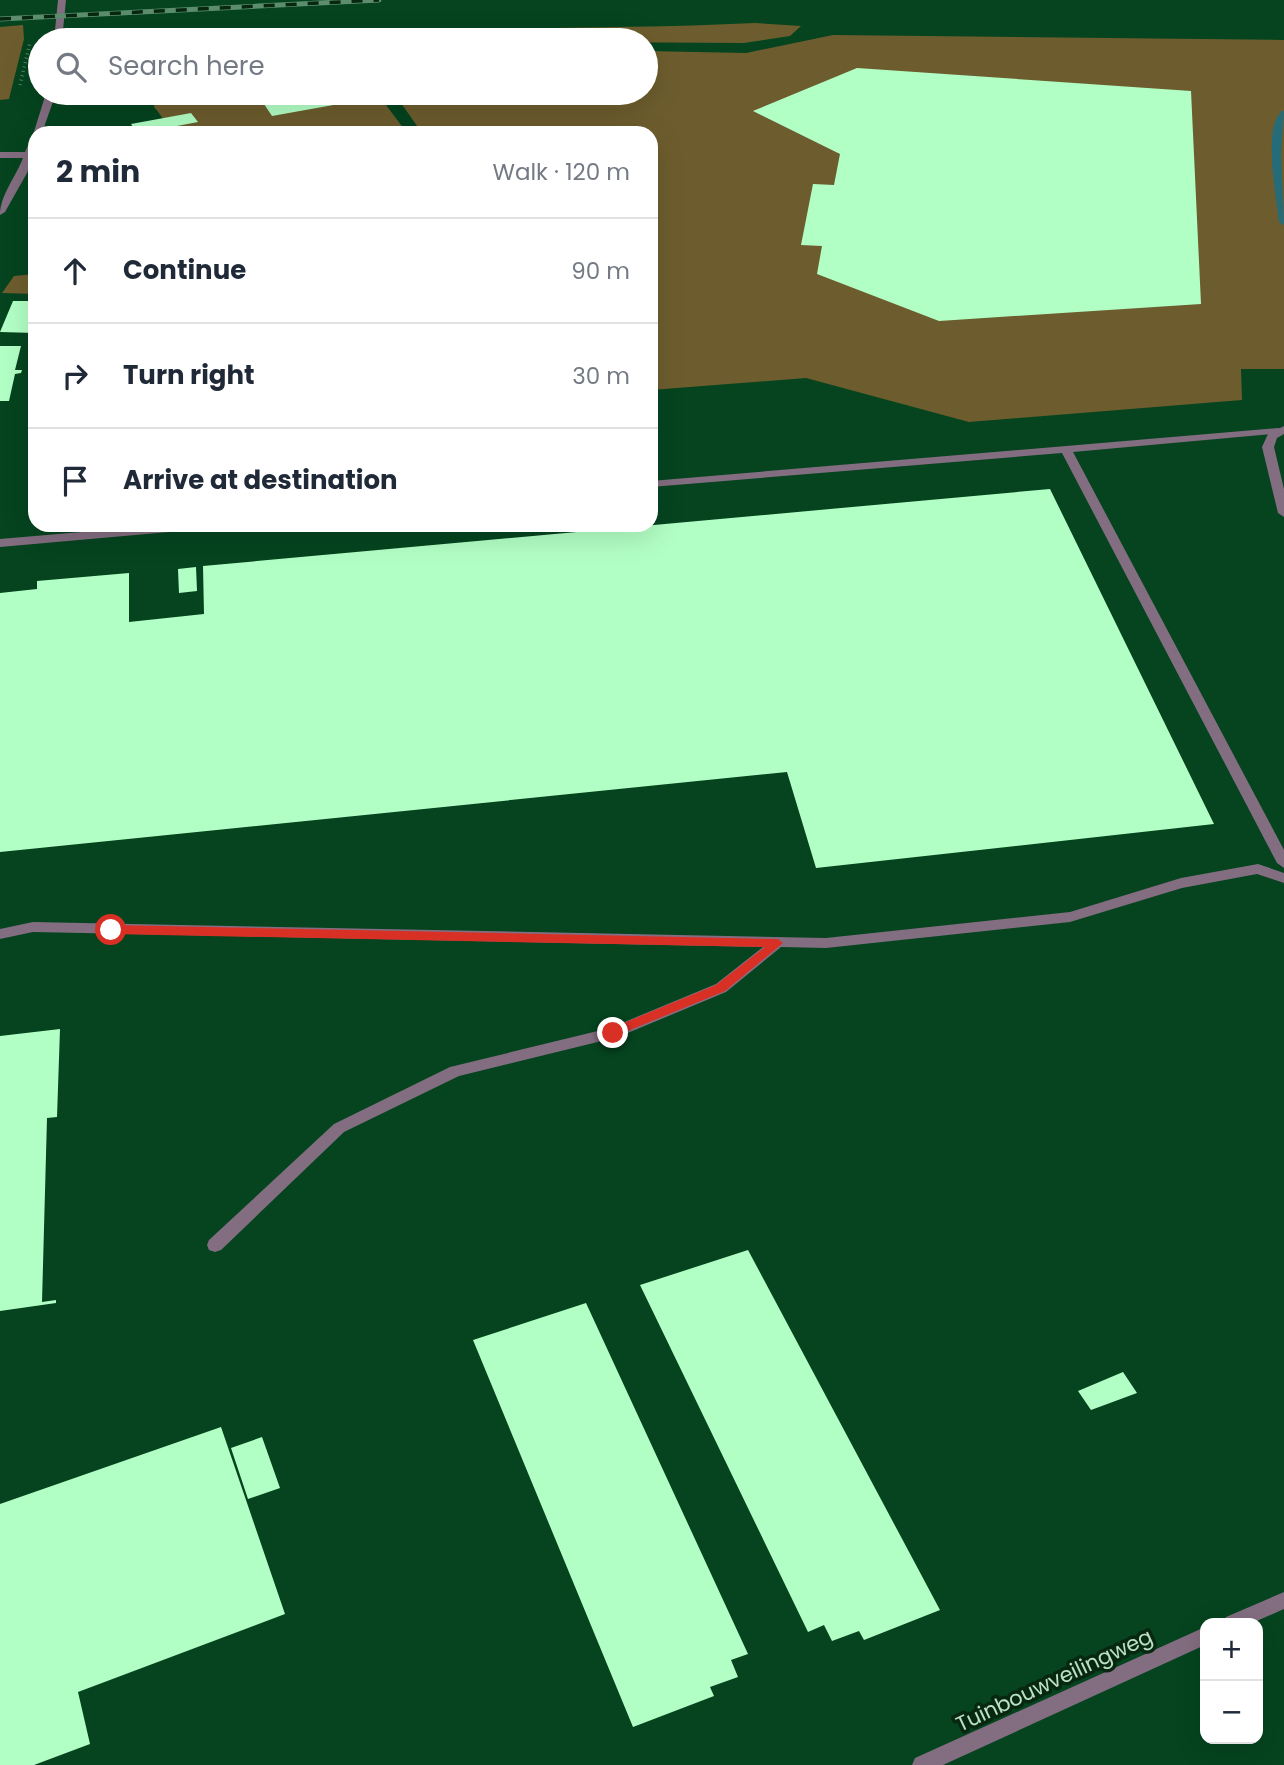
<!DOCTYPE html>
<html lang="en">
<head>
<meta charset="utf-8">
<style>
  body { margin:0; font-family:Poppins,sans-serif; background:#f2f2f3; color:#1f2937 }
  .controls { position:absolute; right:21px; bottom:21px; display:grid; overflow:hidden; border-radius:14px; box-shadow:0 7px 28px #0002 }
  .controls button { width:63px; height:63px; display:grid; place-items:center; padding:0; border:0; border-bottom:2px solid #e0e1e3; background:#fff; color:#1f2937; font:35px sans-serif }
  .stop { position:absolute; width:21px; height:21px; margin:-16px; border:5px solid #d93025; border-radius:50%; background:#fff }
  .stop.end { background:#d93025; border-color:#fff; box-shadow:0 2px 7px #0008 }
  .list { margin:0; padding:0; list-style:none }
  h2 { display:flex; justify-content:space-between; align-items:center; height:91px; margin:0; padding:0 28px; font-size:30px }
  h2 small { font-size:23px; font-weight:400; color:#747a83 }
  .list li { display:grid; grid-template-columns:46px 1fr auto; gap:21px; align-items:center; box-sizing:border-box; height:105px; padding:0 28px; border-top:2px solid #e0e1e3 }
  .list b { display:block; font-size:26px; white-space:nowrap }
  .list em { font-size:23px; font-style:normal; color:#747a83 }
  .icon { flex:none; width:38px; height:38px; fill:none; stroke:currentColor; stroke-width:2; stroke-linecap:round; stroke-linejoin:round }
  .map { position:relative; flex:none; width:1284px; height:1765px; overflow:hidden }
  .search { position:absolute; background:#fff; box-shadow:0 7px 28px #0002; left:28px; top:28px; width:630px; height:77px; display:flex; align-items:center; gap:18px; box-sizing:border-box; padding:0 24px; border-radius:38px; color:#747a83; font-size:26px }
  .panel { position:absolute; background:#fff; box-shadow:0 7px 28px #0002; left:28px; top:126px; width:630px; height:406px; border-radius:21px }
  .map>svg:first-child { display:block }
  .green { fill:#6d5d2e }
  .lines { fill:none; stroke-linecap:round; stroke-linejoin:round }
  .stream { fill:#256c78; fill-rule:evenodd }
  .building { fill:#b2ffc5 }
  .path { stroke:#518563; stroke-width:3.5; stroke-dasharray:1 3.5; stroke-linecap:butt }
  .lane { fill:#836d80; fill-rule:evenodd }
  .street { fill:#836d80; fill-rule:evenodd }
  .rail-casing { stroke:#5c8e6d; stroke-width:5 }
  .rail { stroke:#072711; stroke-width:3.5; stroke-dasharray:11; stroke-linecap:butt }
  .route { fill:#d93025 }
  .labels { text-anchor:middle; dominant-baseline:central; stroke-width:7; stroke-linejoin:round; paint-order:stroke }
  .near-street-label { font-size:21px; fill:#bce0c3; stroke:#072711 }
</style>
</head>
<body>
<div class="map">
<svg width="1284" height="1765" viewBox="0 0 1284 1765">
  <rect width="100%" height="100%" fill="#05441f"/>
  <path class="green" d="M755 23 801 26 790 36 744 43 276 40C435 24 595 31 755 23Z
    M23 25 24 39 9 99 0 100V27Z
    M833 35 1284 40V369H1241L1242 400 969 422 806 378 651 390V133H422L394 93H646V51L746 53Z
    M158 93H377L407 133H247C221 114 188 142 168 125 163 120 159 112 154 107Z
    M35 274V294L2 293 14 276Z"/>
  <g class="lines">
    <path class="stream" d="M1284 110 1281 153 1284 225 1279 222C1277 199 1261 123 1284 110Z"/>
  </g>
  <path class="building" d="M857 68 1191 91 1201 304 939 321 817 274 822 246 801 245 813 184 834 185 840 154 753 111Z
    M330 93H363L367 99 272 116 264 104Z
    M191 113 198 122 140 133H137L131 124Z
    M13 301H35V333L0 332Z
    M0 346H21L15 370H22L21 373 15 374 9 401H0Z
    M1050 489 1214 824 816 868 787 772 0 852V593L37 589V581L129 573V622L204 614 203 566Z
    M196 567 197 591 179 593 178 569Z
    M60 1029 57 1117 47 1118 42 1302 56 1300V1303L0 1311V1036Z
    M748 1250 940 1610 864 1640 859 1631 832 1641 824 1625 808 1632 640 1285Z
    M586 1303 748 1654 731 1660 738 1677 710 1687 714 1696 633 1727 473 1340Z
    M1123 1372 1137 1393 1091 1410 1078 1391Z
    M221 1427 285 1614 78 1692 90 1744 34 1765H0V1504Z
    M262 1437 280 1488 248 1499 231 1448Z"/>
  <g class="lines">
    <path class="path" d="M20 85 30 42"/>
    <path class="lane" d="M1278 428 1282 429V433L1073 452 1284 850V868L1277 863 1062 453 651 487V481Z
      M163 525H209L203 529 0 547V539Z
      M1258 864 1284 873V883L1257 874 1182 888 1070 922 826 948 781 947 726 992 618 1037 459 1076 344 1132 221 1250 215 1252 209 1250 207 1245 209 1240 334 1124 450 1067 610 1028 716 984 763 947 33 932 0 939V929L33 922 826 938 1070 912 1181 878Z"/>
    <path class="street" d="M58 0H66L62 40H54Z
      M46 93H56L42 133H35V158H32L27 173 5 212 0 215C0 195 16 177 23 158H0V152H25L33 135Z
      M1284 426V434L1277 438 1274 447 1284 489V517L1278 513 1262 447 1268 434Z
      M1284 1592V1609L1252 1623H1224L1226 1617Z
      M1205 1627V1645L943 1765H912L915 1758Z"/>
    <defs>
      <path id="rail" d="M0 19 379 0"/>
    </defs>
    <use href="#rail" class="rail-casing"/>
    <use href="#rail" class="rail"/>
  </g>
  <path class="route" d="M111 925 778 939 783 943 725 991 613 1037 607 1033 609 1029 716 985 765 947 111 934 105 930Z"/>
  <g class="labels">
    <g class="near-street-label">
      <text transform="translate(1054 1680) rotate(-25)">Tuinbouwveilingweg</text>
    </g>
  </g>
</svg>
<div class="controls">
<button>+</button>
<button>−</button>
</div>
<div class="stop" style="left:111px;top:930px"></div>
<div class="stop end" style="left:613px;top:1033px"></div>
<div class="search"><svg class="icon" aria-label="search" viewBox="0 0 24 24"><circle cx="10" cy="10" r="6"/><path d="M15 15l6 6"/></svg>Search here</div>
<section class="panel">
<h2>2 min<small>Walk · 120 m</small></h2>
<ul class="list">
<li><svg class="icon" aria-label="ahead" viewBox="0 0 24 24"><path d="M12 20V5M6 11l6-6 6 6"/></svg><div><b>Continue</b></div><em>90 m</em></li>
<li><svg class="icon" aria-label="right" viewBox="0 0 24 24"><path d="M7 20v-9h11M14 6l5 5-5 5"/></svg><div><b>Turn right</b></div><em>30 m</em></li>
<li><svg class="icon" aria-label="arrive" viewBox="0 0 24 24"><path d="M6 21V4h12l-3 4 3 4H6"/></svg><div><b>Arrive at destination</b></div></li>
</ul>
</section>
</div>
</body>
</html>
